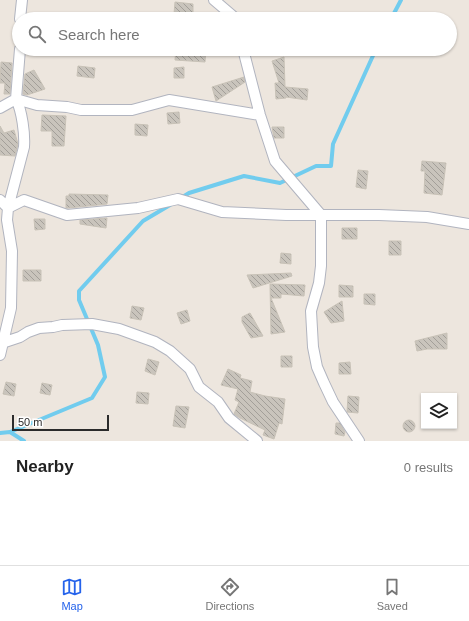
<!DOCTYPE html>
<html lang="en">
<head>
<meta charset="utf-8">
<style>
  body { margin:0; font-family:Arial,sans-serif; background:#f2f2f2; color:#222 }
  .controls { position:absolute; right:12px; bottom:12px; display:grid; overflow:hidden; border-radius:0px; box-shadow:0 1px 3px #0004 }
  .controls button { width:36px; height:36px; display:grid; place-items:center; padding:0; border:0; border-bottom:1px solid #e0e0e0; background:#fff; color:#222; font:20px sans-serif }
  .scale { position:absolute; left:12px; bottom:10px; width:97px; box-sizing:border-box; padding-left:4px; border:2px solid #2b2b2b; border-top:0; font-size:11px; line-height:14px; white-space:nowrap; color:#2b2b2b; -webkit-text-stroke:3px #fff; paint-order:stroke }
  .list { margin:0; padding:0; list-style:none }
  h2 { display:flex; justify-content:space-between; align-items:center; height:52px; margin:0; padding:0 16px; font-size:17px }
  h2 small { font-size:13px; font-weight:400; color:#767676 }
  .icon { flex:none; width:22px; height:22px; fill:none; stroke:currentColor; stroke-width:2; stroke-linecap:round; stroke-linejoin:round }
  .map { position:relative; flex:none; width:469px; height:441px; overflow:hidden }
  .search { position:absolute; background:#fff; box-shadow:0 1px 3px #0004; left:12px; right:12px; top:12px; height:44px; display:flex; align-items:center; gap:10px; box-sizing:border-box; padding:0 14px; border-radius:22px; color:#767676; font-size:15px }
  .sheet { height:124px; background:#fff }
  nav { display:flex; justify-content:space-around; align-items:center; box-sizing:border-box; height:56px; border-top:1px solid #e0e0e0; background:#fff; font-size:11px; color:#767676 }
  nav a { display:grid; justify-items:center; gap:2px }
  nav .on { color:#2563eb }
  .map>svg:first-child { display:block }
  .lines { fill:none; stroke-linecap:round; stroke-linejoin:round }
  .stream { stroke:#71ccee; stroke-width:4 }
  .building { fill:url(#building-back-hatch); stroke:#c8c2b7 }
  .street-casing { stroke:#b1b4bf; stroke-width:12 }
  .street { stroke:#fff; stroke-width:10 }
</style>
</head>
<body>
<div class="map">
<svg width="469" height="441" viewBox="0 0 469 441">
  <defs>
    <pattern id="building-back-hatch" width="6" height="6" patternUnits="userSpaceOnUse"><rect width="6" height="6" fill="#c9c4bc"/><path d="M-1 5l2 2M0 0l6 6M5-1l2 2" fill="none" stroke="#a39f99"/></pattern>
  </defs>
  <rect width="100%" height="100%" fill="#ede6de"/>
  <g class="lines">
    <path class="stream" d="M391 19 401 0
      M181 198 189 193 244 176 280 183 316 166H331L333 144 376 49
      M10 432 24 441
      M0 433 10 432 92 398 105 377 98 345 79 300V291L143 221 170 205"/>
  </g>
  <path class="building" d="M175 2 193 4V15L174 14Z
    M176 49H206L205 62 175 60Z
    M284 57 285 87 308 89 307 100 286 97V98L276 99 275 83H279L272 61Z
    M1 62 12 63 10 94H4L5 83H0Z
    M78 66 95 68 94 78 77 76Z
    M184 67V78H174V68Z
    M34 70 45 89 27 95 23 94 25 74Z
    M244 77 245 82 216 101 212 87Z
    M179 112 180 123 168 124 167 113Z
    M42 115 66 116 64 146H52V131H41Z
    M135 124 148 125 147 136 135 135Z
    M0 126 4 133 14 130 18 144 15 156 0 155Z
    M272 127H284V138H274Z
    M422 161 446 163 442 195 424 193 425 171H421Z
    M358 170 368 171 366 189 356 187Z
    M69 194 108 195 107 204 68 208H66V196H69Z
    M107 218 106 228 80 224V220Z
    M34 219H45V229L35 230Z
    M342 228H357V239H342Z
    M389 241H401V255H389Z
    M281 253 291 254V264L280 263Z
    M23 270H41V281H23Z
    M291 273 292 276 253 288 247 275Z
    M270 284 305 285 304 296 281 294V298H271L285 332 271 334Z
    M339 285 353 286V297H339Z
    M364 294H375V305L364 304Z
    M342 301 344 321 331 323 324 312Z
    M132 306 144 308 141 320 130 318Z
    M187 310 190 321 181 324 177 313Z
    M250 313 263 336 251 338 242 322V317Z
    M447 333V349H427L417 351 415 341Z
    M281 356H292V367H281Z
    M148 359 159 362 155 375 145 371Z
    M350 362 351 374H339V363Z
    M228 369 241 375 240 378 252 381 250 392 265 396 285 399 282 424 279 423 274 439 263 435 265 430 240 418 234 414 239 402 235 400 238 389 221 385Z
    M6 382 16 384 14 396 3 394Z
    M42 383 52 385 50 395 40 393Z
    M137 392 149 393 148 404 136 403Z
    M348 396 359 397 358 413 347 412Z
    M176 406 189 407 185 428 173 426Z
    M403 426a6 6 0 1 1 12 0a6 6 0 1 1-12 0Z
    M336 423H340L345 432 344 436 335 434Z"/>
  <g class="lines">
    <defs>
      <path id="street" d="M214 0 234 17 235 19
        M20 19 22 0
        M243 49 260 115 275 161 321 215V266L319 283 311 311 313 347 317 367 324 383 333 402 359 441
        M0 108 16 99 37 105 67 107 81 110H132L169 100 260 115
        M0 200 8 208 7 220 12 251 11 308 0 355
        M8 208 24 200 67 215 138 208 178 199 222 212 286 215H379L427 217 469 224
        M8 208 24 147C25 134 22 111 16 99L20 49
        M2 343 20 337 28 332 39 328 53 327 62 325 92 324 119 329 155 342 170 351 190 369 199 387 218 402 229 418 257 441"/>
    </defs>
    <use href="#street" class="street-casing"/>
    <use href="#street" class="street"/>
  </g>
</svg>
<div class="controls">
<button><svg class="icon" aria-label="layers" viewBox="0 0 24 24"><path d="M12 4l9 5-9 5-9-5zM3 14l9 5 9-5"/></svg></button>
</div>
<div class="scale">50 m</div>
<div class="search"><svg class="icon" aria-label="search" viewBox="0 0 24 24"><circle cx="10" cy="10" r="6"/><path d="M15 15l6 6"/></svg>Search here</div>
</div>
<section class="sheet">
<h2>Nearby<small>0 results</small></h2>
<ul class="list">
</ul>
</section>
<nav>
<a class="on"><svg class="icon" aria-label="map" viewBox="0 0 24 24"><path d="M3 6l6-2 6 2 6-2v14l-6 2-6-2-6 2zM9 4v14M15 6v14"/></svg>Map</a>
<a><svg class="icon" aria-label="directions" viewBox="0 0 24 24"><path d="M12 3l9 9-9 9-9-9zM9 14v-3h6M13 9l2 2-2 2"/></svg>Directions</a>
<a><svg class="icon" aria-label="saved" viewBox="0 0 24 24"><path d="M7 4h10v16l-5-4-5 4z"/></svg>Saved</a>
</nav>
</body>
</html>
